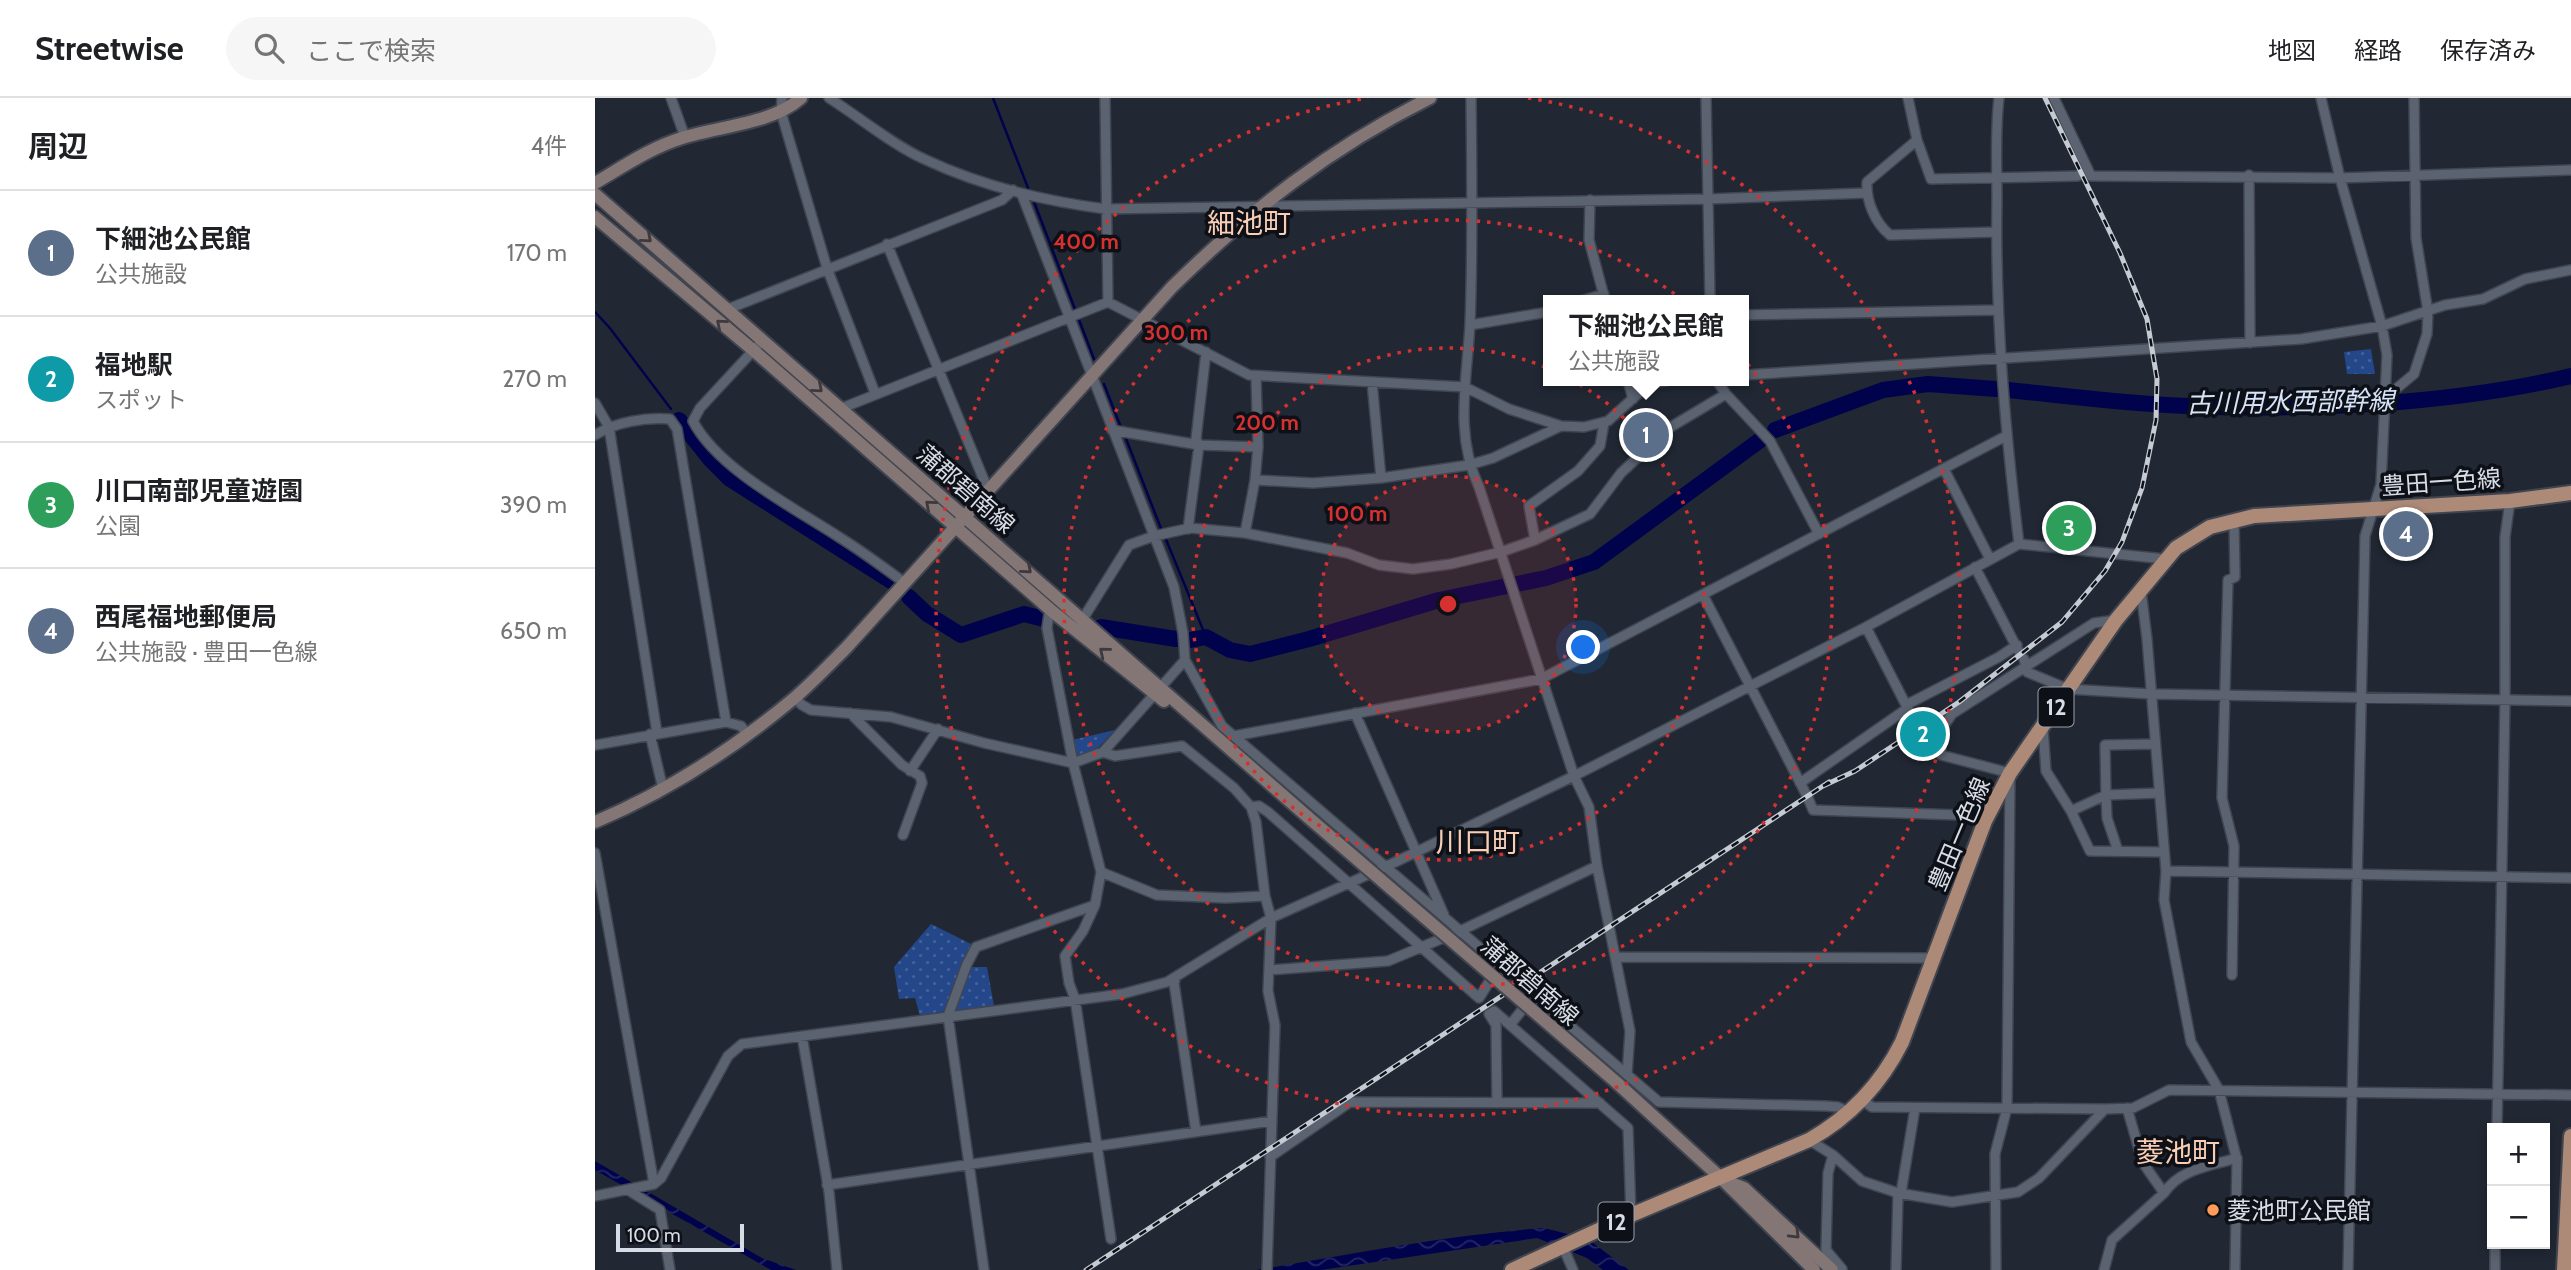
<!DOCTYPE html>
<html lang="ja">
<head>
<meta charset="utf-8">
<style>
  body { margin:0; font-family:Cabin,"Noto Sans JP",sans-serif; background:#f6f6f6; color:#202124 }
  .controls { position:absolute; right:21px; bottom:21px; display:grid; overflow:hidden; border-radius:0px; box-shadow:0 4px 10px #0003 }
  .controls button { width:63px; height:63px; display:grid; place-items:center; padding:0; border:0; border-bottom:2px solid #e0e0e0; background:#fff; color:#202124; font:35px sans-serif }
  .scale { position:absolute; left:21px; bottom:18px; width:128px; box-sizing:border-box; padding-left:7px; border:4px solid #d8dde5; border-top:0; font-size:19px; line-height:24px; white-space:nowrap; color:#d8dde5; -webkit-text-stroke:5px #0d1016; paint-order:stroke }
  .you { position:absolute; left:989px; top:550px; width:24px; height:24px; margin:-18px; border:5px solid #fff; border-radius:50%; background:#1a73e8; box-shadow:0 0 0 10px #1a73e833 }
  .badge { display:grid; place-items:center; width:46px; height:46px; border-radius:50%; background:#d93025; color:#fff; font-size:23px; font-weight:700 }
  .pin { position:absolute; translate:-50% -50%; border:4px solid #fff; box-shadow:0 2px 7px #0006 }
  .popup { position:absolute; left:948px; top:197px; width:206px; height:91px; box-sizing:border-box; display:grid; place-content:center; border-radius:0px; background:#fff; filter:drop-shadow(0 2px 5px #0005); font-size:23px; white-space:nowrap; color:#757577 }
  .popup b { font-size:26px; color:#202124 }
  .popup::after { content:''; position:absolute; left:50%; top:100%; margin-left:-14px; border:14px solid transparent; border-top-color:#fff }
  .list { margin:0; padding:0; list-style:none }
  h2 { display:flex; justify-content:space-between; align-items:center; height:91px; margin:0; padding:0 28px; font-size:30px }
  h2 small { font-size:23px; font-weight:400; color:#757577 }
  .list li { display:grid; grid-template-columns:46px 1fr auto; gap:21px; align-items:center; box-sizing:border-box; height:126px; padding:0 28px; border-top:2px solid #e0e0e0 }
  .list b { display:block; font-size:26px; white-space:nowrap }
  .list p { margin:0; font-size:23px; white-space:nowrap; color:#757577 }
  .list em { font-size:23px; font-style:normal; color:#757577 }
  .icon { flex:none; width:38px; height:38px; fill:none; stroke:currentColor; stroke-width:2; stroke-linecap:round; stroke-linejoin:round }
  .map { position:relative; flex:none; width:1976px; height:1172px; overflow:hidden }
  header { display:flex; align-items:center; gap:42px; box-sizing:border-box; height:98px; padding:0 35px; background:#fff; border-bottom:2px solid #e0e0e0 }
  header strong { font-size:33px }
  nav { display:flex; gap:38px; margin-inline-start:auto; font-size:24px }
  .search { width:490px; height:63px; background:#f6f6f6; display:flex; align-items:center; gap:18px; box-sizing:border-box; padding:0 24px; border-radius:38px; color:#757577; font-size:26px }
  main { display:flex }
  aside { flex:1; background:#fff }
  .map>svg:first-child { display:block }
  .park { fill:url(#park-dots) }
  .water { fill:url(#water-waves) }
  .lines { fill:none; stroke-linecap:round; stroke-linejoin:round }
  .stream { stroke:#00034c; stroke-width:2.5 }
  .river { stroke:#00034c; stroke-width:16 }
  .street-casing { stroke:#404550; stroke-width:12 }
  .secondary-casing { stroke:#404550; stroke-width:16 }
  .primary-casing { stroke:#404550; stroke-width:18 }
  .street { stroke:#5b6371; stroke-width:9 }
  .secondary { stroke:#847675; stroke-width:12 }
  .primary { stroke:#ad8a78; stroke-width:14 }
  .rail-casing { stroke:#c5cad3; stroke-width:5 }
  .rail { stroke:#0d1016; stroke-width:2.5; stroke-dasharray:8; stroke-linecap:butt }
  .secondary-bridge-casing { stroke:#404550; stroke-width:16; stroke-linecap:butt }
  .secondary-bridge { stroke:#847675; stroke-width:12 }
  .oneway { stroke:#3d393c }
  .ring { fill:none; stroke:#d63131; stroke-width:3.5; stroke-dasharray:3.5 7 }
  .poi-dot { fill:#fe9c58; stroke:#0d1016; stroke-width:2.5 }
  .labels { text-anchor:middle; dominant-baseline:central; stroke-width:7; stroke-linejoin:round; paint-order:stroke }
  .shield { fill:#0d1016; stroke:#9ba0a7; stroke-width:2 }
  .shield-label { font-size:23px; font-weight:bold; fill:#d8dde5 }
  .street-label { font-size:24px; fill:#d8dde5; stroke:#0d1016 }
  .poi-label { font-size:24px; fill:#d8dde5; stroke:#0d1016; text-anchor:start }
  .water-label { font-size:26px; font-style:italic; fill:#d6e3f8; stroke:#0d1016 }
  .quarter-label { font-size:28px; fill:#f9ceb4; stroke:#0d1016 }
  .centre { fill:#d63131; stroke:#0d1016; stroke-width:3.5 }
  .ring-label { font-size:21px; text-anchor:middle; font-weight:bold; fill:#d63131; stroke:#0d1016; stroke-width:7; stroke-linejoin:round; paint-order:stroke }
</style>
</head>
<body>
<header>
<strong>Streetwise</strong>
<div class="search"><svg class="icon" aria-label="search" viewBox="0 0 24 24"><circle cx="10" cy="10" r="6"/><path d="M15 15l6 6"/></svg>ここで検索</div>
<nav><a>地図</a><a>経路</a><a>保存済み</a></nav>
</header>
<main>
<aside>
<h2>周辺<small>4件</small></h2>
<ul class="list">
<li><span class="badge" style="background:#5c6f8a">1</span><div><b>下細池公民館</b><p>公共施設</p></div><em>170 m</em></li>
<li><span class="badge" style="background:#0f9aa8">2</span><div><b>福地駅</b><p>スポット</p></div><em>270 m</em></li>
<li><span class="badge" style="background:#2e9e5b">3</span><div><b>川口南部児童遊園</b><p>公園</p></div><em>390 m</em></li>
<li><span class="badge" style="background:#5c6f8a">4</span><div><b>西尾福地郵便局</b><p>公共施設 · 豊田一色線</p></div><em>650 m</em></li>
</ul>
</aside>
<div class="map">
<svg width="1976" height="1172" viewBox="0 0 1976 1172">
  <defs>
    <pattern id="park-dots" width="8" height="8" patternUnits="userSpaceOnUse" patternTransform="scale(1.75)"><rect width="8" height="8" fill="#24478a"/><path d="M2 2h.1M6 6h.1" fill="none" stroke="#43619a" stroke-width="1.8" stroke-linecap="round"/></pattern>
    <pattern id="water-waves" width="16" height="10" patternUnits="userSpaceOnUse" patternTransform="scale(1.75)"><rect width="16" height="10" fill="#00034c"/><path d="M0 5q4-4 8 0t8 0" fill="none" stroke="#242766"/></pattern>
  </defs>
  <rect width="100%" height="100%" fill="#212834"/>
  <path class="park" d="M1776 251 1780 276H1752L1749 254Z
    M1459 411 1490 415 1488 447 1461 445Z
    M520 632 496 657 480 661 477 642Z
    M336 826 378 847 351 913 325 918 320 900 304 901 299 869Z
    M374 869H392L399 908 357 915Z"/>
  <path class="water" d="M0 1063 167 1160 201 1172H176L0 1072Z
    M949 1130 993 1141 1034 1172H1008L992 1160 942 1140 726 1172H661C757 1156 852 1137 949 1130Z"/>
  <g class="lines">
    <path class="stream" d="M398 0 435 95
      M438 101 499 261
      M0 214 14 229 76 311
      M509 286 527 332
      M530 338 567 433
      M570 439 611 539"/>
    <path class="river" d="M1413 292C1473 298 1533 306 1593 308 1714 313 1858 306 1976 278
      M84 322 115 361 135 381 296 483
      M1180 332 1288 292 1333 286 1401 291
      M314 499 332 516 366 537 429 516 449 521
      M506 529 581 541
      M595 542 611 539 635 552 655 556 714 541 844 502 951 480 999 464 1168 340"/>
    <defs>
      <path id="street" d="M76 0 90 39
        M187 0 186 14 232 170 280 295
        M234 0C264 19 298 47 329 61 386 88 449 103 511 111L1113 101 1271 95
        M510 0 513 204
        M876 0C877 75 878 151 875 226 872 282 859 336 884 389L979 678 994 709 1002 768 1035 933 1032 977
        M1111 0 1115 202
        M1313 0 1322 42 1336 81 1483 78
        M1404 0C1400 34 1402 67 1402 101 1400 217 1410 331 1424 446
        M1459 0 1496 78 1745 80 1976 72
        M1726 0 1745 80 1787 228 1792 257 1786 386 1770 438 1753 1172
        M1322 42 1272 84C1271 103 1280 125 1295 137L1401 134
        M1654 77 1655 245
        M427 97 579 489 588 535 590 562 627 628 906 868
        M995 102 994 142 1010 202
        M292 146 393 392
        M989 202 1009 196
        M133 211 407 102 418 92
        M1149 217 1403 212
        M875 227 953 214
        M168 242 105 310 98 323C123 371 198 409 244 439 267 453 288 469 310 485
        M1149 277 1706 241 1787 228 1850 207 1888 201 1930 181 1976 172
        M1033 283 1038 301
        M1122 283 1131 296 1175 343 1224 436
        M777 284 786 380
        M1790 300 1819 276 1832 236 1833 214 1821 140 1819 0
        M0 305 14 329 62 635
        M247 310 513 204 654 277 870 289 914 311 966 328 989 329 1013 323 1056 284 1071 283
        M517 332 604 347 663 349
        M0 337C21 324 50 319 75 321L82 331 131 624
        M1349 371 1395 461
        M660 382 718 385 786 380 874 367 898 360 966 328
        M593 431 604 347 601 341 611 254
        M650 435 660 382 663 349 661 278
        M940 442 995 416 1026 375 1074 330 1131 296
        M1380 469 1423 552
        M1546 493 1552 541 1571 773 1569 802 1596 944 1624 992 1642 1062 1640 1172
        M1108 497 1211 696
        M458 514 454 516 452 530 478 665 506 774 500 807 488 833 470 858 474 885 480 901 516 1141
        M489 519 534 447 559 438 595 430 650 435 752 455 784 467 818 471 856 466 906 454 940 442 934 408 983 373 1005 348 1009 325
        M1271 529 1311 607
        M1429 561 1432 574 1473 591 1556 596 1976 603
        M200 600 207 607 216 612 296 619 389 645 478 665 508 654 520 658 587 648 639 690 656 709 661 724 670 798 676 820 673 893 680 927 672 1172
        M255 615 307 667 325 678 327 685 308 737
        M760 615 849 817
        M1448 630 1451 673 1476 713 1495 753 1569 754
        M55 636 68 691
        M639 638 946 581 1411 338
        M0 647 131 624 146 628 152 636
        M508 654 590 562
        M315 673 343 631
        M1205 685 1313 610 1311 607 1404 559 1422 547
        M1213 700 1218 712 1393 718
        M656 709 664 708 673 714 884 900 894 884
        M1476 713 1511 697 1510 647 1560 646
        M1523 753 1512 720 1511 697 1564 695
        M0 755 59 1086 0 1098
        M1571 773 1976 780
        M506 774 562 797 631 800 670 798
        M1021 859 1339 860
        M674 872 793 863 865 833 1002 768
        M1637 877 1639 748 1627 700 1633 482 1640 479 1639 423
        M581 879 579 885 601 1034
        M915 927 939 897 1064 1004 1231 1008 1243 1009 1254 1014
        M207 938 234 1094 242 1172
        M1267 1002 1277 1009 1510 1011 1538 1010 1574 992 1976 997
        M902 1005 901 927 894 916 899 913 1033 1030 1036 1117
        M1902 1030 1910 603V439L1915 403
        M1214 1042 1238 1057 1267 1083 1303 1095 1357 1104 1423 1094 1444 1080 1510 1011
        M1238 1057 1233 1075 1231 1152 1247 1171
        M675 1059 755 1004 1005 1005
        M59 1086 66 1080 133 958 147 946 527 896 572 884 676 820 790 769 979 678 1271 529 1424 446 1570 461
        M232 1087 677 1023
        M33 1092 65 1112 75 1172
        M1306 1095 1320 1010
        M1569 1095C1585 1071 1615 1068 1642 1060
        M968 1149 978 1172
        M389 1172 353 918 372 866 381 849 500 807
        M1301 1172 1303 1095
        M1401 1172 1400 1056 1412 1010 1415 675 1346 657V632L1357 616 1499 525 1521 522
        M1509 1172 1517 1142 1569 1095 1548 1065 1532 1010
        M1900 1172V1146"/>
      <path id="secondary" d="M0 85C29 68 55 50 87 40 124 28 177 26 206 0
        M0 96C239 303 477 511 714 720
        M0 119 158 252 458 514 569 603
        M0 724C71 694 138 651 197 602 216 586 234 567 252 549L577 189C657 111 735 50 835 0
        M1021 984 1127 1081 1219 1172
        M1134 1084 1149 1090 1237 1172"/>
      <path id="primary" d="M917 1172 1036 1117 1214 1042C1255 1019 1286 986 1307 944L1390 723 1415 675 1521 522 1581 450 1615 429 1659 418 1915 403 1976 395
        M1969 1172 1976 1038"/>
    </defs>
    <use href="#street" class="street-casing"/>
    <use href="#secondary" class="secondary-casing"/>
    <use href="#primary" class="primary-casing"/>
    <use href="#street" class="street"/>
    <use href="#secondary" class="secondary"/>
    <use href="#primary" class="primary"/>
    <defs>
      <path id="rail" d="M1228 688 1260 673 1364 604 1467 524 1510 473 1527 444 1547 390 1561 322 1562 281 1552 221 1525 155 1450 0
        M923 889 1234 684
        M491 1172 908 897"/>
    </defs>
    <use href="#rail" class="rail-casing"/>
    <use href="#rail" class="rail"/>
    <defs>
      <path id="secondary-bridge" d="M714 720 1021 984"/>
    </defs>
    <use href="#secondary-bridge" class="secondary-bridge-casing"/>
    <use href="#secondary-bridge" class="secondary-bridge"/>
  </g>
  <defs><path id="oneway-chevron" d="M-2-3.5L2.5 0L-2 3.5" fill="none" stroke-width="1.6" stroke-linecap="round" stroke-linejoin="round" transform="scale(1.75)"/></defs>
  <g class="oneway">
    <use href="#oneway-chevron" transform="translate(52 140) rotate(41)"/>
    <use href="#oneway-chevron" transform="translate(126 226) rotate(-140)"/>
    <use href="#oneway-chevron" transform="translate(223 290) rotate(41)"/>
    <use href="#oneway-chevron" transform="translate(335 407) rotate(-139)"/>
    <use href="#oneway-chevron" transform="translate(432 471) rotate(40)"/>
    <use href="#oneway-chevron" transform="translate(509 554) rotate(-141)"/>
    <use href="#oneway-chevron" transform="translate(1200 1136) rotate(44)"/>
  </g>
  <circle cx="853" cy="506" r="128" fill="#d63131" fill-opacity=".12"/>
  <g class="ring">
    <circle cx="853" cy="506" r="128"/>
    <circle cx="853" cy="506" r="256"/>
    <circle cx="853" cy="506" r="384"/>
    <path d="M933 0A512 512 0 1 1 773 0"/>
  </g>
  <circle class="poi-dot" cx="1618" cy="1112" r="7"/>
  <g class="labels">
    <g class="shield">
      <rect x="1443.5" y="589.5" width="35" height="39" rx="5"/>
      <rect x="1003.5" y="1104.5" width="35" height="39" rx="5"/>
    </g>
    <g class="shield-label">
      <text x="1461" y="609">12</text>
      <text x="1021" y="1124">12</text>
    </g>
    <g class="street-label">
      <text transform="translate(1846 384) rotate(-4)">豊田一色線</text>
      <text transform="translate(371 391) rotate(41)">蒲郡碧南線</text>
      <text transform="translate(1364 736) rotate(-67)">豊田一色線</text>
      <text transform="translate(935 883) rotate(41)">蒲郡碧南線</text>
    </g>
    <g class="poi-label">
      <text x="1632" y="1112">菱池町公民館</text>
    </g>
    <g class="water-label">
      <text transform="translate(1695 304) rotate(-1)">古川用水西部幹線</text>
    </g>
    <g class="quarter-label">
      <text x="654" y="125">細池町</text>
      <text x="883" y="744">川口町</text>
      <text x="1583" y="1054">菱池町</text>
    </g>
  </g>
  <circle cx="853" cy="506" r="10" class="centre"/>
  <g class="ring-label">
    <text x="491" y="151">400 m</text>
    <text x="581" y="242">300 m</text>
    <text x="672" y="332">200 m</text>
    <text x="762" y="423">100 m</text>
  </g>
</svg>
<div class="controls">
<button>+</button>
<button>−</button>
</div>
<div class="scale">100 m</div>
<div class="you"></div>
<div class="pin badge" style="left:1051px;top:337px;background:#5c6f8a">1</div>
<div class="popup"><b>下細池公民館</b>公共施設</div>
<div class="pin badge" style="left:1328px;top:636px;background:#0f9aa8">2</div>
<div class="pin badge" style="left:1474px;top:430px;background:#2e9e5b">3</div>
<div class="pin badge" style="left:1811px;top:436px;background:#5c6f8a">4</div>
</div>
</main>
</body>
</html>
